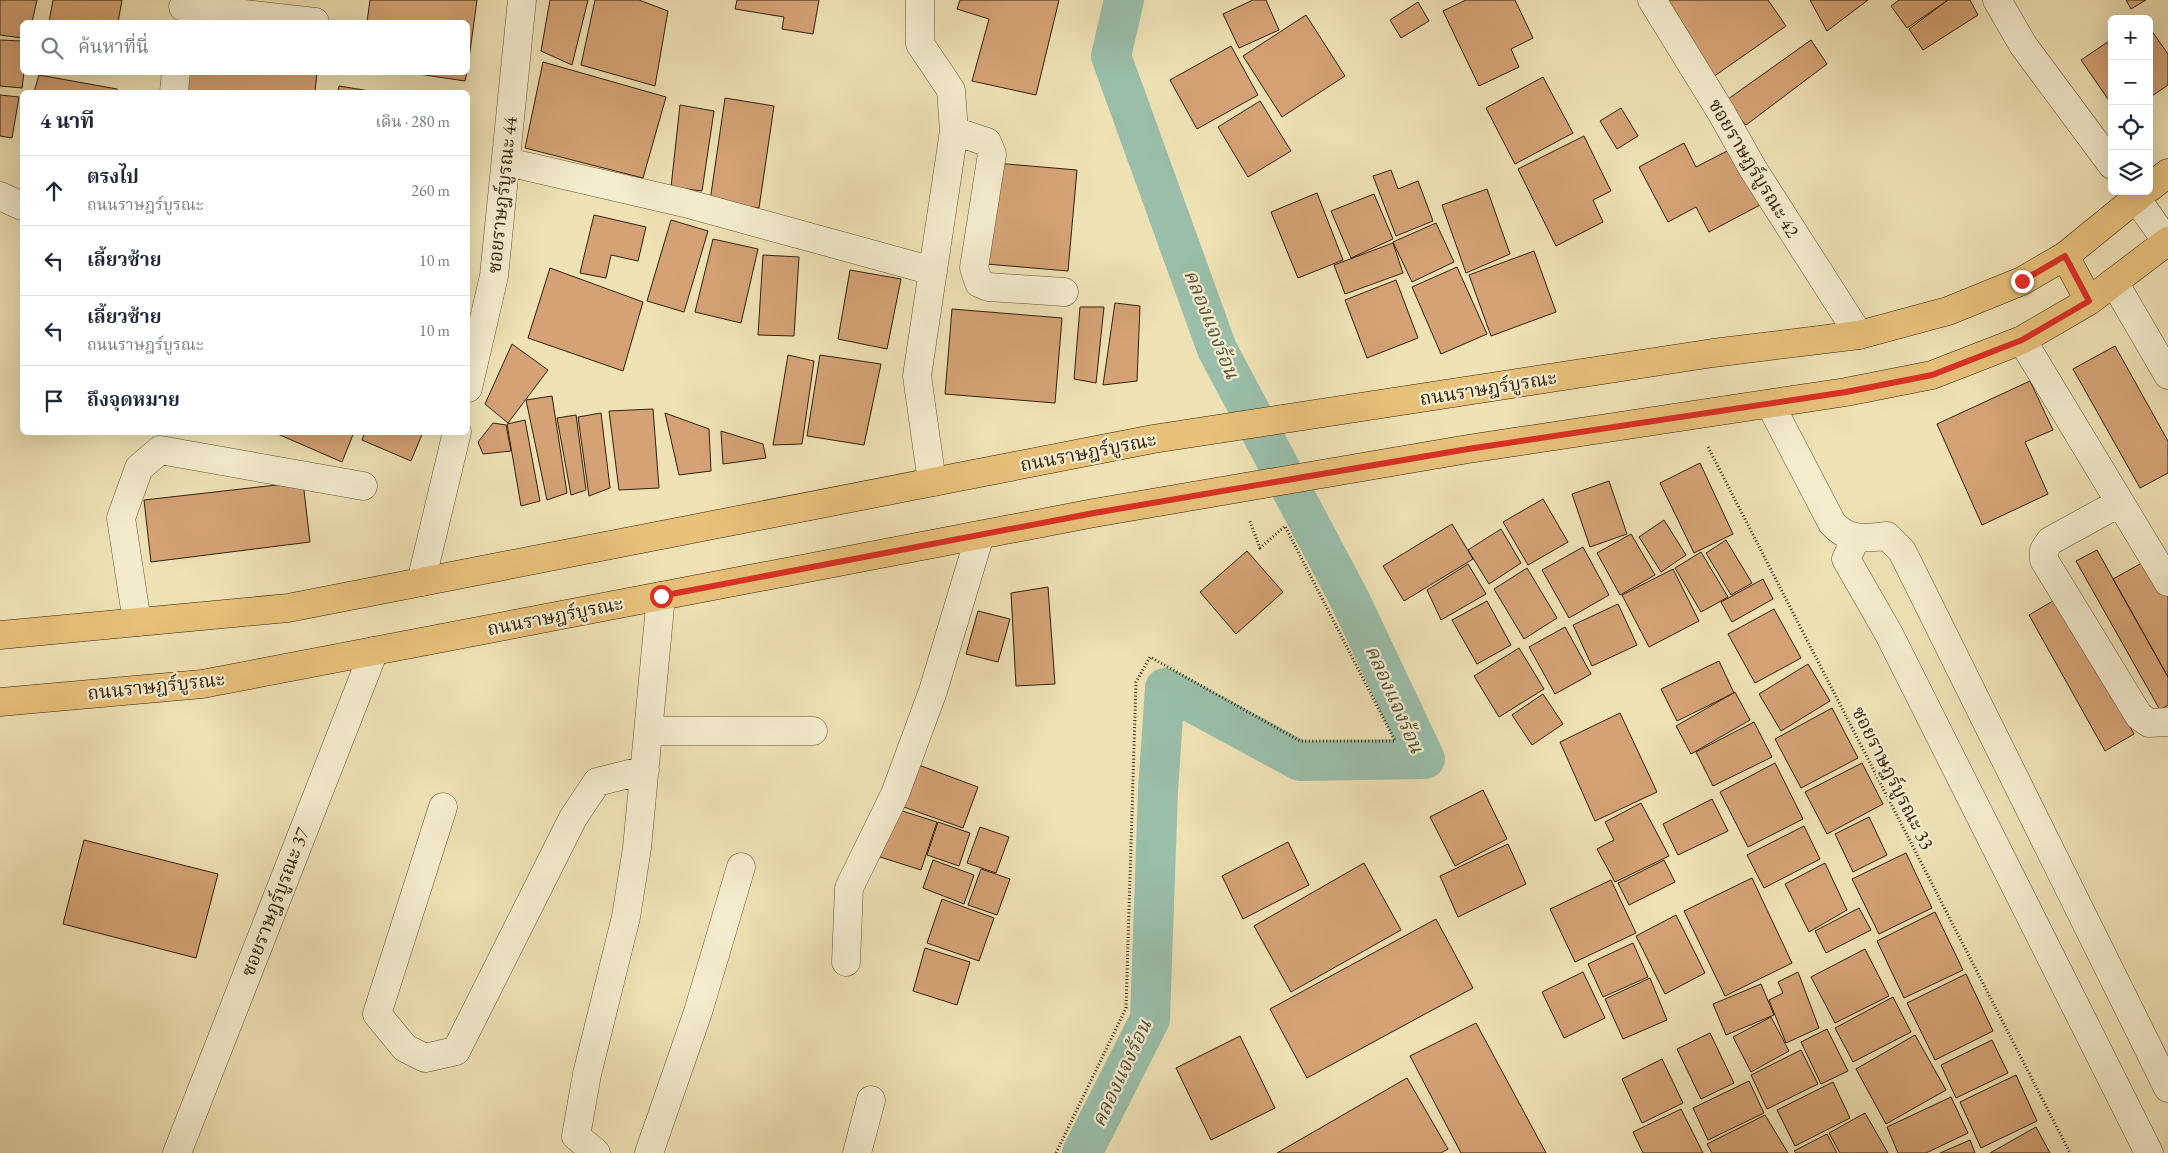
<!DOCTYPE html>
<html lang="th">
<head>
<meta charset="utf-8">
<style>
  body { margin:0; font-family:"EB Garamond","Noto Serif Thai",serif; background:#f6f6f7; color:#1f2937 }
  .controls { position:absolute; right:15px; top:15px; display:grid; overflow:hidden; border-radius:8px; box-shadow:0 5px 20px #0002 }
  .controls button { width:45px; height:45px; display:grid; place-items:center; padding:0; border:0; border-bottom:1px solid #e0e1e3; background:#fff; color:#1f2937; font:25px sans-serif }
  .stop { position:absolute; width:15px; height:15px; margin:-11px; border:4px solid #d93025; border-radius:50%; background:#fff }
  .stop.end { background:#d93025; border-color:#fff; box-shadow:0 1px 5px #0008 }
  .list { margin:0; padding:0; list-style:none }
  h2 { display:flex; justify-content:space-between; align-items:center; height:65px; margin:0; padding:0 20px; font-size:21px }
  h2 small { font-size:16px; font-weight:400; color:#747a83 }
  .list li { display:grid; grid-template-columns:32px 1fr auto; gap:15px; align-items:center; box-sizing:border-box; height:70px; padding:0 20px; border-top:1px solid #e0e1e3 }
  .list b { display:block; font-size:19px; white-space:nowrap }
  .list p { margin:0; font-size:16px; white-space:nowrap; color:#747a83 }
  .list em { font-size:16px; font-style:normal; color:#747a83 }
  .icon { flex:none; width:28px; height:28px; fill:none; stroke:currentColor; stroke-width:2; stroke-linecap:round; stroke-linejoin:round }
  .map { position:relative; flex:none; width:2168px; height:1153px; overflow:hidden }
  .search { position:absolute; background:#fff; box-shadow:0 5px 20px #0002; left:20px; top:20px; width:450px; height:55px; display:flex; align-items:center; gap:12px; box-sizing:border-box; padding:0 18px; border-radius:8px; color:#747a83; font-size:19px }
  .panel { position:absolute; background:#fff; box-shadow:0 5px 20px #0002; left:20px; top:90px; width:450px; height:345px; border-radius:8px }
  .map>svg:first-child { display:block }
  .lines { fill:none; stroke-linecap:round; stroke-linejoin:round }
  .canal { stroke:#9abea9; stroke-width:40 }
  .building { fill:#d4a274; stroke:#32210b }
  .minor-casing { stroke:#615135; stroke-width:29 }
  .major-casing { stroke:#32210b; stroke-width:29 }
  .path { stroke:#32210b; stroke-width:3; stroke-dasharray:1 2.5; stroke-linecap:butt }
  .minor { stroke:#f4ecce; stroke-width:28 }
  .major { stroke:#e7c07a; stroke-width:28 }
  .route { stroke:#d93025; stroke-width:6 }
  .labels { text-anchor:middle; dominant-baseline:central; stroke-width:4.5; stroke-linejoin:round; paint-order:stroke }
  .street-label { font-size:19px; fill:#32210b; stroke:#f4ecce }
  .water-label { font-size:20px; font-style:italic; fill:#51503a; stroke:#f4ecce }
</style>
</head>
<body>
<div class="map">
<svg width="2168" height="1153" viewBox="0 0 2168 1153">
  <rect width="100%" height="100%" fill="#eee1b4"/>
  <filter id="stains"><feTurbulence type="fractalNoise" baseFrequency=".004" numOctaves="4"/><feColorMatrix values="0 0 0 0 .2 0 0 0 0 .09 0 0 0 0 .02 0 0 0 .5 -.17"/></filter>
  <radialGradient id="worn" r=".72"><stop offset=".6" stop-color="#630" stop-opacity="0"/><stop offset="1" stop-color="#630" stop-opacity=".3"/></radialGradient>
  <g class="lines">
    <path class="canal" d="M1082 1153 1150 1019 1158 790 1165 688 1300 761 1425 759 1350 600 1217 349 1111 56 1124 0"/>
  </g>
  <path class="building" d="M0 0H37L32 22H22V38L0 35Z
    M53 0H122L118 22H49Z
    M370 0H477L468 66V22H367Z
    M550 0H588L572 65 541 51Z
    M595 0H639L668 11 655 86 581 65Z
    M737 0H819L813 34 782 29 784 17 735 9Z
    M960 0H1059L1036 95 972 81 989 19 957 9Z
    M1253 0H1266L1279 30 1239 48 1223 14Z
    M1466 0H1515L1533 38 1511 49 1519 67 1479 86 1443 11Z
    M1661 0H1768L1786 26 1713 77Z
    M1810 0H1868L1827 31Z
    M1899 0H1948L1907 28 1891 6Z
    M1948 0H1970L1978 15 1923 50 1909 29Z
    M2126 0H2146L2131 9Z
    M1418 2 1429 21 1401 38 1390 20Z
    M1306 15 1345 76 1282 117 1243 56Z
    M2149 27 2168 54V85L2149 98Z
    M2112 39V101L2110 102 2081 60Z
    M0 40 22 41 24 72 22 88 0 86Z
    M1811 40 1827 64 1746 125 1724 102Z
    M1231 46 1258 95 1197 129 1170 80Z
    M543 62 666 97 643 178 525 148Z
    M181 72H317L315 92H176Z
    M405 72H467L465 81Z
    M39 75 117 89V92H34Z
    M1543 77 1573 133 1515 164 1486 108Z
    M339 86 376 92H338Z
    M0 95 19 97 12 138 0 136Z
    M725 98 774 106 759 208 710 201Z
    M1260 101 1291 151 1248 177 1218 127Z
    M680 105 714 111 702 191 671 187Z
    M1621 108 1638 136 1617 149 1600 121Z
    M1584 136 1611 191 1593 200 1603 222 1556 246 1518 169Z
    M1684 143 1696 167 1731 149 1760 205 1709 232 1696 207 1668 222 1639 167Z
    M995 163 1077 170 1068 271 986 264Z
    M1391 170 1398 189 1418 181 1433 221 1396 236 1373 176Z
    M1487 189 1510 254 1466 273 1442 205Z
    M1317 193 1343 260 1298 278 1271 212Z
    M1374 194 1393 239 1351 258 1331 211Z
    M594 215 646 227 638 261 611 255 606 278 580 273Z
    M671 220 708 231 684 312 647 301Z
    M1436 223 1454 262 1412 282 1393 242Z
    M713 239 758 249 741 323 695 312Z
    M1393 243 1403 273 1345 294 1334 265Z
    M1534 251 1556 312 1491 336 1469 275Z
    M763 255 799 257 794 336 758 335Z
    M1457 267 1487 334 1441 354 1412 287Z
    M550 268 643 302 623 371 528 338Z
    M850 270 901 279 887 349 838 339Z
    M1396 280 1418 338 1367 358 1345 300Z
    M1115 303 1140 306 1137 381 1103 385Z
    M1080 307H1104L1096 383 1074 379Z
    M952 309 1062 318 1055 403 945 394Z
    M512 344 548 370 508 423 485 404Z
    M2115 346 2168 441V473L2140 488 2073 369Z
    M788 355 814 361 802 444 773 445Z
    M820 355 881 364 864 445 807 436Z
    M2030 381 2053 430 2025 442 2048 494 1982 525 1937 424Z
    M552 396 567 493 547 500 526 400Z
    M653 409 659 488 619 490 609 411Z
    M601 413 610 488 589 496 578 417Z
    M665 413 709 429 711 471 679 475Z
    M576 415 586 490 571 495 557 418Z
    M525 420 540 501 521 506 507 424Z
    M493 423 506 425 511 451 483 454 478 442Z
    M721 431 763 444 766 458 723 464Z
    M273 432H354L342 462Z
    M365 432H423L411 461 362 440Z
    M1700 463 1733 534 1694 553 1660 483Z
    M1609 481 1627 534 1590 547 1572 494Z
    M303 482 310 542 151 562 144 500Z
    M1543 499 1568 542 1528 565 1503 522Z
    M1664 520 1686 555 1661 572 1639 537Z
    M1452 524 1473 559 1404 601 1383 566Z
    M1501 529 1521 563 1489 584 1468 550Z
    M1631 534 1655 575 1620 595 1597 553Z
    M1726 540 1752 583 1731 595 1706 553Z
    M1583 547 1609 595 1569 618 1542 570Z
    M2097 550 2168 677V705L2160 710 2076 561Z
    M1247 551 1283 592 1236 634 1200 592Z
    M1701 552 1728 597 1701 612 1675 568Z
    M2149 559 2168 594V677L2113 579Z
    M1468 564 1486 594 1441 620 1427 590Z
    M1527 568 1557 618 1524 639 1494 589Z
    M1673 569 1699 621 1649 647 1622 595Z
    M1763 579 1773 599 1732 622 1721 602Z
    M1048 587 1055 684 1016 686 1011 593Z
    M2058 598 2134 734 2105 751 2029 615Z
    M1487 601 1511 645 1477 664 1452 620Z
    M1618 604 1637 645 1592 666 1573 625Z
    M1774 609 1801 658 1755 683 1728 634Z
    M978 611 1010 619 998 662 966 654Z
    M1565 627 1591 674 1555 694 1529 647Z
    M1519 648 1544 689 1499 717 1474 676Z
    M1719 661 1734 693 1677 721 1661 689Z
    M1808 664 1830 701 1781 731 1759 694Z
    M1735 692 1750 720 1691 754 1676 726Z
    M1543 694 1563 724 1532 745 1512 715Z
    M1832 708 1858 758 1801 788 1775 739Z
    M1620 713 1657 792 1595 821 1560 742Z
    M1754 722 1772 757 1713 786 1696 752Z
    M1775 763 1803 819 1748 847 1720 792Z
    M1862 763 1883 804 1827 834 1805 792Z
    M916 764 978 787 963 828 901 806Z
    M1483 790 1507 839 1455 866 1430 817Z
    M1712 799 1728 831 1678 855 1663 824Z
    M1641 803 1669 856 1615 882 1597 849 1614 840 1605 822Z
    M896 809 937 822 921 870 880 857Z
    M1869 817 1887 855 1853 872 1835 834Z
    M938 822 970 833 959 866 927 855Z
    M1804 826 1820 859 1764 888 1747 855Z
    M980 827 1009 837 996 873 967 863Z
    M84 840 218 874 196 958 63 924Z
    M1288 842 1309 885 1243 919 1222 876Z
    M1508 844 1526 884 1458 917 1440 876Z
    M1906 853 1932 908 1879 934 1852 879Z
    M933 860 974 875 964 904 923 888Z
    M1664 860 1675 882 1629 905 1618 883Z
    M1364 863 1401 930 1291 992 1254 926Z
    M1825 863 1847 910 1809 932 1785 884Z
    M981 869 1010 879 997 915 968 905Z
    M1752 878 1792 963 1725 996 1684 911Z
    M1611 880 1636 933 1575 962 1550 909Z
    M942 899 994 918 979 961 927 943Z
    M1859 908 1871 930 1826 953 1815 931Z
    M1935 912 1963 970 1904 998 1877 941Z
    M1676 915 1705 973 1665 994 1636 936Z
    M1436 919 1473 988 1307 1078 1270 1009Z
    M1633 943 1648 977 1603 997 1588 964Z
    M925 948 970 962 957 1005 913 991Z
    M1865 949 1889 996 1835 1023 1811 977Z
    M1583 972 1605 1018 1564 1038 1542 992Z
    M1798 972 1819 1028 1786 1043 1769 1000 1783 993 1778 982Z
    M1966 974 1993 1031 1935 1060 1907 1003Z
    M1650 978 1667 1020 1623 1039 1605 999Z
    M1761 984 1774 1015 1726 1035 1713 1004Z
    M1893 997 1911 1032 1853 1062 1835 1028Z
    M1771 1017 1789 1051 1751 1072 1733 1037Z
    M1476 1023 1546 1153H1461L1410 1056Z
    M1827 1029 1848 1071 1821 1084 1801 1042Z
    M1710 1033 1734 1083 1701 1099 1677 1049Z
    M1915 1035 1946 1090 1886 1124 1856 1069Z
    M1240 1036 1275 1108 1211 1140 1176 1068Z
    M1992 1040 2008 1073 1956 1098 1941 1065Z
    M1801 1050 1818 1084 1767 1109 1751 1075Z
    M1662 1059 1683 1103 1642 1123 1622 1079Z
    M2016 1075 2037 1121 1981 1148 1960 1102Z
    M1407 1078 1448 1149 1441 1153H1277Z
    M1749 1081 1764 1113 1708 1140 1693 1108Z
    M1833 1082 1850 1118 1795 1146 1777 1110Z
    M1951 1097 1968 1133 1926 1153H1898L1887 1127Z
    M1681 1109 1703 1153H1643L1633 1132Z
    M1865 1113 1888 1153H1840L1829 1133Z
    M1765 1115 1788 1153H1712L1707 1144Z
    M2036 1127 2050 1153H1990Z
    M1827 1134 1837 1153H1796L1794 1151Z
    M1970 1140 1975 1153H1940Z"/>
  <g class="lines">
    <defs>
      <path id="minor" d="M920 0V44L951 90 954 131 917 376 932 482
        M1652 0 1721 112 1753 169 1859 335
        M1997 0 2023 45 2112 165
        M183 7 315 22
        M174 92 176 72
        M954 131 987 142 992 154 974 268 979 283 988 287 1064 292
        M507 162 685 203 933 271
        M2131 191 2167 242
        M0 196 22 206
        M2114 282 2168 375
        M2022 340 2168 582
        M468 388 494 276 522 0
        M1770 404 1832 523C1849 542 1865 538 1887 536L1902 551 2168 1088
        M2119 503 2050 541 2044 550V560L2139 716 2149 723 2168 722
        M1856 538 1846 559 1889 634 2149 1153
        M421 582 457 432
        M137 622 121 518 139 468 160 450 363 486
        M648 731H813
        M443 807 377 1014 405 1048 425 1058 456 1051 573 818 597 782 645 770
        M846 962 849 888 895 794 933 691 980 535
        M177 1153 374 651
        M596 1153 576 1136 587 1074 626 917 637 848 661 596
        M649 1153 698 1012 741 867
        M857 1153 871 1100"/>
      <path id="major" d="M2149 188 2168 173
        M2065 256 2089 301
        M0 635 288 608 1153 439 1713 353 1859 335 1948 311 2022 281 2065 256 2145 191
        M0 702 202 684 1094 513 1468 449 1846 392 1932 375 2022 340 2089 301 2168 241"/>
    </defs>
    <use href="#minor" class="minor-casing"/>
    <use href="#major" class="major-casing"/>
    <path class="path" d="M1708 447 2070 1153
      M1056 1153 1126 1008 1136 682 1150 657 1300 741H1395L1285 526 1260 548 1249 519"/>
    <use href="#minor" class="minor"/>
    <use href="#major" class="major"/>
  </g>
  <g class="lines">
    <path class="route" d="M661 596 1094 513 1468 449 1846 392 1932 375 2022 340 2089 301 2065 256 2022 281"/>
  </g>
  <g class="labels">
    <g class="street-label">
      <text transform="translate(1754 168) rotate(59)">ซอยราษฎร์บูรณะ 42</text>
      <text transform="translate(502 195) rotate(-84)">ซอยราษฎร์บูรณะ 44</text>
      <text transform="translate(1488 388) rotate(-9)">ถนนราษฎร์บูรณะ</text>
      <text transform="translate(1088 452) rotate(-11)">ถนนราษฎร์บูรณะ</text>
      <text transform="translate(555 616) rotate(-11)">ถนนราษฎร์บูรณะ</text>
      <text transform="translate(156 686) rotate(-6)">ถนนราษฎร์บูรณะ</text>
      <text transform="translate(1893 778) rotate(63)">ซอยราษฎร์บูรณะ 33</text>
      <text transform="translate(275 902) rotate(-69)">ซอยราษฎร์บูรณะ 37</text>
    </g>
    <g class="water-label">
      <text transform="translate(1212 324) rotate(68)">คลองแจงร้อน</text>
      <text transform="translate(1395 699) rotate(66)">คลองแจงร้อน</text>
      <text transform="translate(1121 1073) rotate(-65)">คลองแจงร้อน</text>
    </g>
  </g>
  <rect width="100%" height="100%" filter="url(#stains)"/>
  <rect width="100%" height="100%" fill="url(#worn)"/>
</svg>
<div class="controls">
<button>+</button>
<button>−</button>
<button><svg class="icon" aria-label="locate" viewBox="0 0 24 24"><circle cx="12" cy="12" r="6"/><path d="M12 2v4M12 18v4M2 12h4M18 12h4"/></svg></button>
<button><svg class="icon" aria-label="layers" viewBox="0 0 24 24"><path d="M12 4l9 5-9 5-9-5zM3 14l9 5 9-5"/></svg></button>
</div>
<div class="stop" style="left:661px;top:596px"></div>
<div class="stop end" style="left:2022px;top:281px"></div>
<div class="search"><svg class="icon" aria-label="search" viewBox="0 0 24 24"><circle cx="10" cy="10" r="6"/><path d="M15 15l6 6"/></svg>ค้นหาที่นี่</div>
<section class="panel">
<h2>4 นาที<small>เดิน · 280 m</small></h2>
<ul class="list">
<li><svg class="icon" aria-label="ahead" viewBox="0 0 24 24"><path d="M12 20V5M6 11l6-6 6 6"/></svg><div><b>ตรงไป</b><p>ถนนราษฎร์บูรณะ</p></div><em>260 m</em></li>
<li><svg class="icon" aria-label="left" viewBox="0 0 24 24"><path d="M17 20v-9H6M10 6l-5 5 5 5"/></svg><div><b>เลี้ยวซ้าย</b></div><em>10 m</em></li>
<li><svg class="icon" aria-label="left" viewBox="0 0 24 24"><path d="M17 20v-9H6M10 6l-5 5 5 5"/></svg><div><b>เลี้ยวซ้าย</b><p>ถนนราษฎร์บูรณะ</p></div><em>10 m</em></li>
<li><svg class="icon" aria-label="arrive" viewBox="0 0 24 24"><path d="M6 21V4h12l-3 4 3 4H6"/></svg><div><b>ถึงจุดหมาย</b></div></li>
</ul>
</section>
</div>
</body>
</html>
